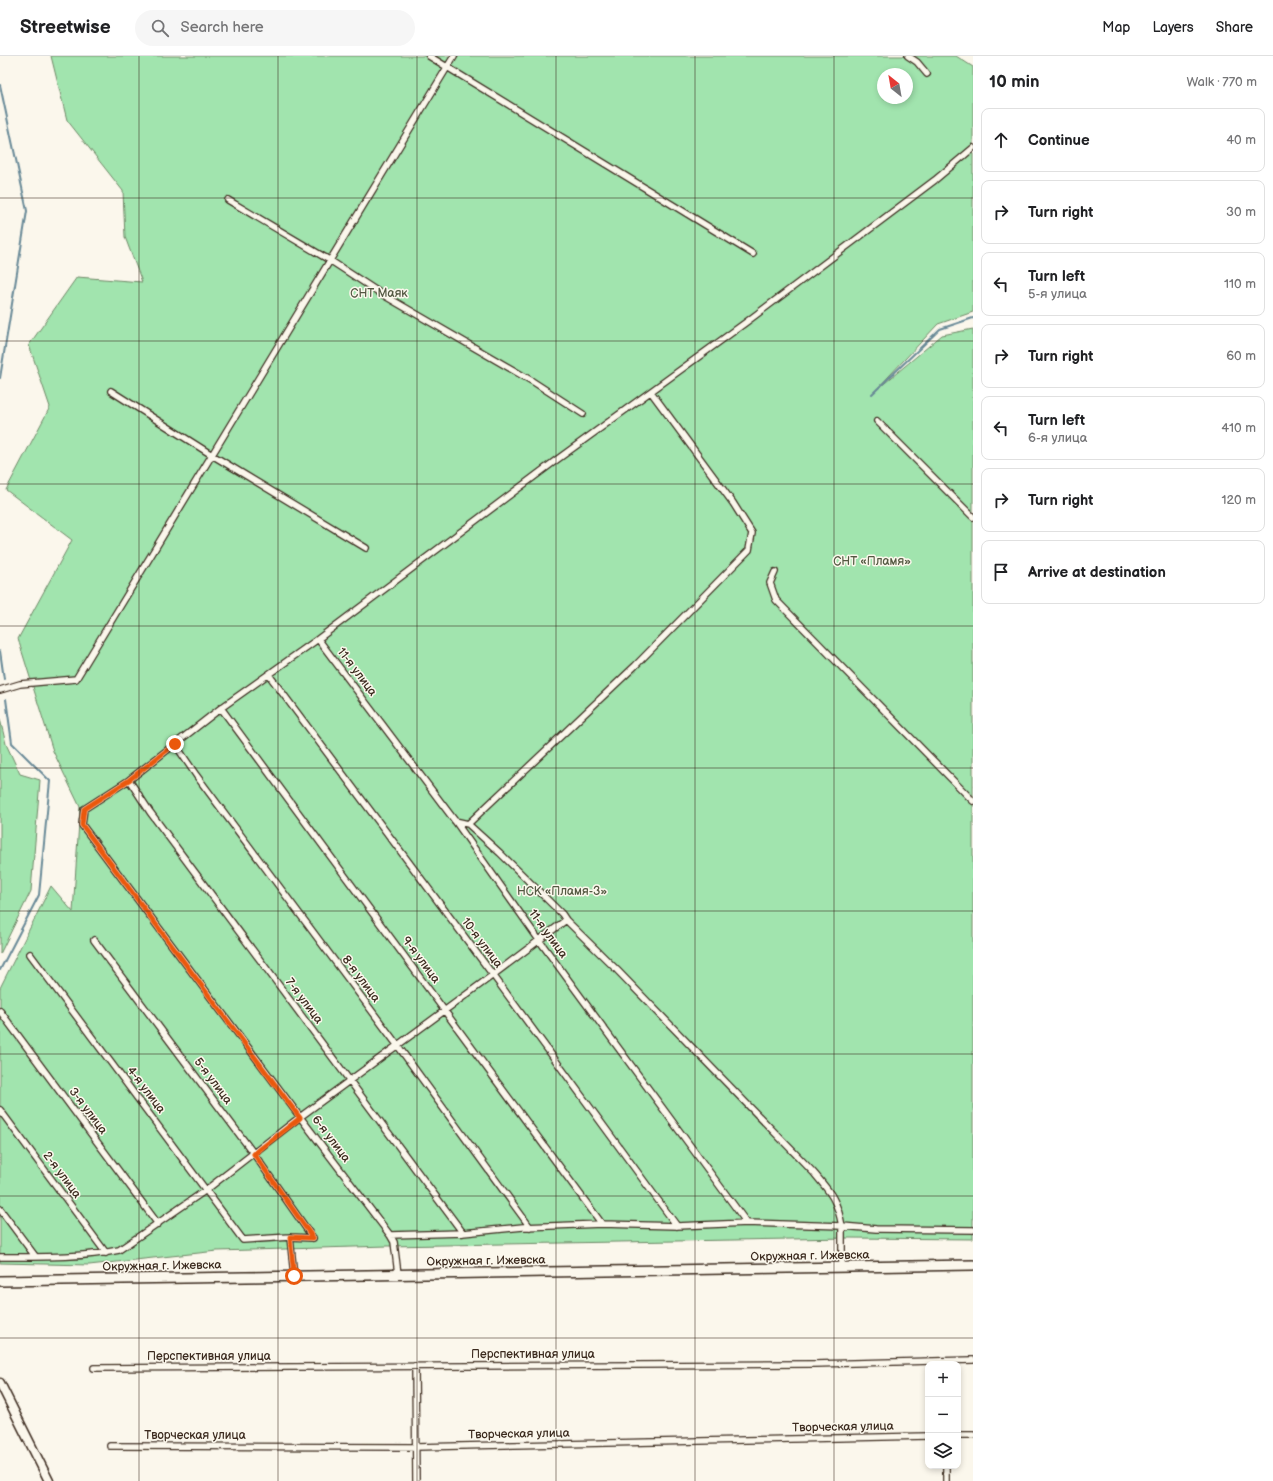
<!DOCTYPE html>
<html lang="en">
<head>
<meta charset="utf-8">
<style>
  body { margin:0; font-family:"Balsamiq Sans",sans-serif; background:#f6f6f6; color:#202124 }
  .controls { position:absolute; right:12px; bottom:12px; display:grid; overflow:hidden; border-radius:8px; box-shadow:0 2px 6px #0003 }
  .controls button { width:36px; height:36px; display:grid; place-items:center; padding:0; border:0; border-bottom:1px solid #e0e0e0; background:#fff; color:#202124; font:20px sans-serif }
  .compass { position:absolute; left:877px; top:12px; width:36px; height:36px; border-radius:50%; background:#fff; box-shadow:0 2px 6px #0003; rotate:329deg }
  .stop { position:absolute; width:12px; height:12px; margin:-9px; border:3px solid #ea580c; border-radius:50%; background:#fff }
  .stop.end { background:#ea580c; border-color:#fff; box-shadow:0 1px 4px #0008 }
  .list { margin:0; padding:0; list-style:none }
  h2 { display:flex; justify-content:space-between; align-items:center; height:52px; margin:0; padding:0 16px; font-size:17px }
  h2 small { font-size:13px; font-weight:400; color:#757577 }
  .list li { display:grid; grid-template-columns:26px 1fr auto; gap:12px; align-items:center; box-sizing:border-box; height:64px; margin:0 8px 8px; padding:0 8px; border:1px solid #e0e0e0; border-radius:8px }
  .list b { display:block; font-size:15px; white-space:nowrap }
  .list p { margin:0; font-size:13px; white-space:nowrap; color:#757577 }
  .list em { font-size:13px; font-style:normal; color:#757577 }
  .icon { flex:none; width:22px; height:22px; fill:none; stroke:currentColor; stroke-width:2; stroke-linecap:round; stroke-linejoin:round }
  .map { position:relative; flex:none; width:973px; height:1425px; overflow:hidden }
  header { display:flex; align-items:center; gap:24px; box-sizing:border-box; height:56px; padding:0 20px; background:#fff; border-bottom:1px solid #e0e0e0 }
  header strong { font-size:19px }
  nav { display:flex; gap:22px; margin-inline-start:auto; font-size:14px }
  .search { width:280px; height:36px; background:#f6f6f6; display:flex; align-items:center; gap:10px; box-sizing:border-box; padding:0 14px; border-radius:22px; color:#757577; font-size:15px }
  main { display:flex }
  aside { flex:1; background:#fff }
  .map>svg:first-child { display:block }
  .green { fill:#a1e4ae; stroke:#6e8766; fill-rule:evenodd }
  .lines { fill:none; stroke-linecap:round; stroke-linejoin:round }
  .stream { stroke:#688997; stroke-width:2 }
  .street-casing { stroke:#3b2a1e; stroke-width:8 }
  .secondary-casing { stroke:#3b2a1e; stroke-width:11 }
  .primary-casing { stroke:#3b2a1e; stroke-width:12 }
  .street { stroke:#fbf7ec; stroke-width:5.5 }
  .secondary { stroke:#fbf7ec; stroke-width:8 }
  .primary { stroke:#fbf7ec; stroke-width:9 }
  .route { stroke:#ea580c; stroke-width:5 }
  .grid { fill:none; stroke:#3b2a1e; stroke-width:1; stroke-opacity:0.55 }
  .labels { text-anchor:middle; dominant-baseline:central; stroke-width:3; stroke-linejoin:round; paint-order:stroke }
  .park-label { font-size:12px; fill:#545842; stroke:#fbf7ec }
  .street-label { font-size:12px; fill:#3b2a1e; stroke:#fbf7ec }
</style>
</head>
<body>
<header>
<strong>Streetwise</strong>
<div class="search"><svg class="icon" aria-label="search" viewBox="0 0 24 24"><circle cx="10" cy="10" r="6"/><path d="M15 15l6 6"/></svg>Search here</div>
<nav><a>Map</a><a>Layers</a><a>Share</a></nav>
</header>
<main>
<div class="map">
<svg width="973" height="1425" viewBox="0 0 973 1425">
  <rect width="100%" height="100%" fill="#fbf7ec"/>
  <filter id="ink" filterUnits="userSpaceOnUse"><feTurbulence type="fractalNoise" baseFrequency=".025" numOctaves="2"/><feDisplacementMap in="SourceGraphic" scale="8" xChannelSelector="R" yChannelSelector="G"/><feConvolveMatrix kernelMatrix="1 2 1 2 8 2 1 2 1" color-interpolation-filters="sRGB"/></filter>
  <g filter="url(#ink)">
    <path class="green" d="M51 0H956L973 11V256L938 268 873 337 942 279 973 273V1183L849 1182 388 1190 217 1195 89 1209 0 1207V932L51 830 73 856 80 751 53 695 18 583 72 484 6 434 50 351 29 289 77 221 142 226 125 181 123 135 67 64ZM883 18H907V42H883Z
      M0 663 6 688 20 718 40 724 31 835 0 898Z"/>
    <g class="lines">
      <path class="stream" d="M0 29 27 155 0 322
        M872 338 940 273 973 262
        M0 595 4 623
        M0 914 39 839 50 725 12 687 6 643"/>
      <defs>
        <path id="street" d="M429 0 753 198
          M908 0 917 6 927 18
          M228 144 331 205 380 237 532 325 583 358
          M111 335 212 399 366 492
          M877 365 973 461
          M775 516 770 527 776 544 973 745
          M318 583 455 765 539 884 747 1167
          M269 619 493 919 677 1170
          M0 634 20 628 76 623 454 0
          M221 652 602 1168
          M175 688 196 719 398 990 530 1171
          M129 724 150 756 463 1177
          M468 768 635 610 749 494 752 477 733 447 651 336
          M94 884 254 1098 313 1182
          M30 898 243 1184 290 1181
          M0 955 158 1168
          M0 1054 106 1197
          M0 1153 35 1200
          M390 1179 463 1177 523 1171 602 1168 677 1170 747 1167 842 1170C837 1143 830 1136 813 1116L617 914 566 864
          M0 1201C39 1201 81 1202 119 1194L206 1134 300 1061 493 919 566 864 562 858 500 797 468 768 455 765
          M842 1211V1170L876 1173 973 1174
          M398 1218 394 1186 390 1179 300 1061 82 769 84 753 129 724 221 652 318 583 555 405 745 267 935 124 973 92
          M294 1220 290 1181 313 1182
          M415 1310 416 1425
          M94 1312 814 1308 973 1304
          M958 1379H973
          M110 1390 416 1391 928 1380
          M946 1410V1425"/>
        <path id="secondary" d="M0 1327 49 1425"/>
        <path id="primary" d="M0 1225 973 1209"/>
      </defs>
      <use href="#street" class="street-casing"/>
      <use href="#secondary" class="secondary-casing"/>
      <use href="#primary" class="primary-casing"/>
      <use href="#street" class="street"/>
      <use href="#secondary" class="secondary"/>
      <use href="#primary" class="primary"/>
    </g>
  </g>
  <g class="lines" filter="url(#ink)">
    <path class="route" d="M175 688 129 724 84 753 82 769 300 1062 254 1098 313 1182 290 1181 294 1220"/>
  </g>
  <path class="grid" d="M139 0V1425M278 0V1425M417 0V1425M556 0V1425M695 0V1425M834 0V1425M0 142H973M0 285H973M0 428H973M0 570H973M0 712H973M0 855H973M0 998H973M0 1140H973M0 1282H973"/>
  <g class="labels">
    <g class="park-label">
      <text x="379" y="237">СНТ Маяк</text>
      <text x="872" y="505">СНТ «Пламя»</text>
      <text x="562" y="835">НСК «Пламя-3»</text>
    </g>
    <g class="street-label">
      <text transform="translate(357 616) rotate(53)">11-я улица</text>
      <text transform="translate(548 878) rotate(54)">11-я улица</text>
      <text transform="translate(482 887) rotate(53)">10-я улица</text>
      <text transform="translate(421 904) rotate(53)">9-я улица</text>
      <text transform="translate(361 923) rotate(53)">8-я улица</text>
      <text transform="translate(304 945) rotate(53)">7-я улица</text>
      <text transform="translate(213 1025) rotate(53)">5-я улица</text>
      <text transform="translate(146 1034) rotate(53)">4-я улица</text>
      <text transform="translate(88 1055) rotate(53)">3-я улица</text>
      <text transform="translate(331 1083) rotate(53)">6-я улица</text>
      <text transform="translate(62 1119) rotate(53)">2-я улица</text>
      <text transform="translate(810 1200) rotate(-1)">Окружная г. Ижевска</text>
      <text transform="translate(486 1205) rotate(-1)">Окружная г. Ижевска</text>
      <text transform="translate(162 1210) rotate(-1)">Окружная г. Ижевска</text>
      <text x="533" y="1298">Перспективная улица</text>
      <text x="209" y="1300">Перспективная улица</text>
      <text transform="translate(843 1371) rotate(-1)">Творческая улица</text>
      <text transform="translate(519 1378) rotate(-1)">Творческая улица</text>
      <text x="195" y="1379">Творческая улица</text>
    </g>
  </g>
</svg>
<div class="controls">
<button>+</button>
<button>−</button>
<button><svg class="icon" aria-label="layers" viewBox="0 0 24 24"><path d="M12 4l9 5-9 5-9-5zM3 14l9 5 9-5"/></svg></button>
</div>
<svg class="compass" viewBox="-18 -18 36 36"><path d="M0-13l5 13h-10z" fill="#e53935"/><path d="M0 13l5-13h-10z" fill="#757577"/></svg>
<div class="stop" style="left:294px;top:1220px"></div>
<div class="stop end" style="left:175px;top:688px"></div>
</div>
<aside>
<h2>10 min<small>Walk · 770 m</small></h2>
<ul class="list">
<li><svg class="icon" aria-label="ahead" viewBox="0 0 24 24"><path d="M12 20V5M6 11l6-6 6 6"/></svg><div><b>Continue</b></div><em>40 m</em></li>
<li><svg class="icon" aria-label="right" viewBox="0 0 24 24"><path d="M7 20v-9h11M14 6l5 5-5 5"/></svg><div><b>Turn right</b></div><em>30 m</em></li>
<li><svg class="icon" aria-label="left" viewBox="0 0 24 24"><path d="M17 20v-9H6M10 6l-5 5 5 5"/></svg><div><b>Turn left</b><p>5-я улица</p></div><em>110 m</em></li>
<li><svg class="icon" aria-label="right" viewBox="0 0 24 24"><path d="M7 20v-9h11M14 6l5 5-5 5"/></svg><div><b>Turn right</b></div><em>60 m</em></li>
<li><svg class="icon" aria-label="left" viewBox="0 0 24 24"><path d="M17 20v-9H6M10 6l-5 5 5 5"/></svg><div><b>Turn left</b><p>6-я улица</p></div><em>410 m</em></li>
<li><svg class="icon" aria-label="right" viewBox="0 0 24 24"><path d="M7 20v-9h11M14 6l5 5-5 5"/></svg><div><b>Turn right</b></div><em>120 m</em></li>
<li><svg class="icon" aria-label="arrive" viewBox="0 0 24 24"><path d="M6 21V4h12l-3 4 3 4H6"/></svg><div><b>Arrive at destination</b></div></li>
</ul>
</aside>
</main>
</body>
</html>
